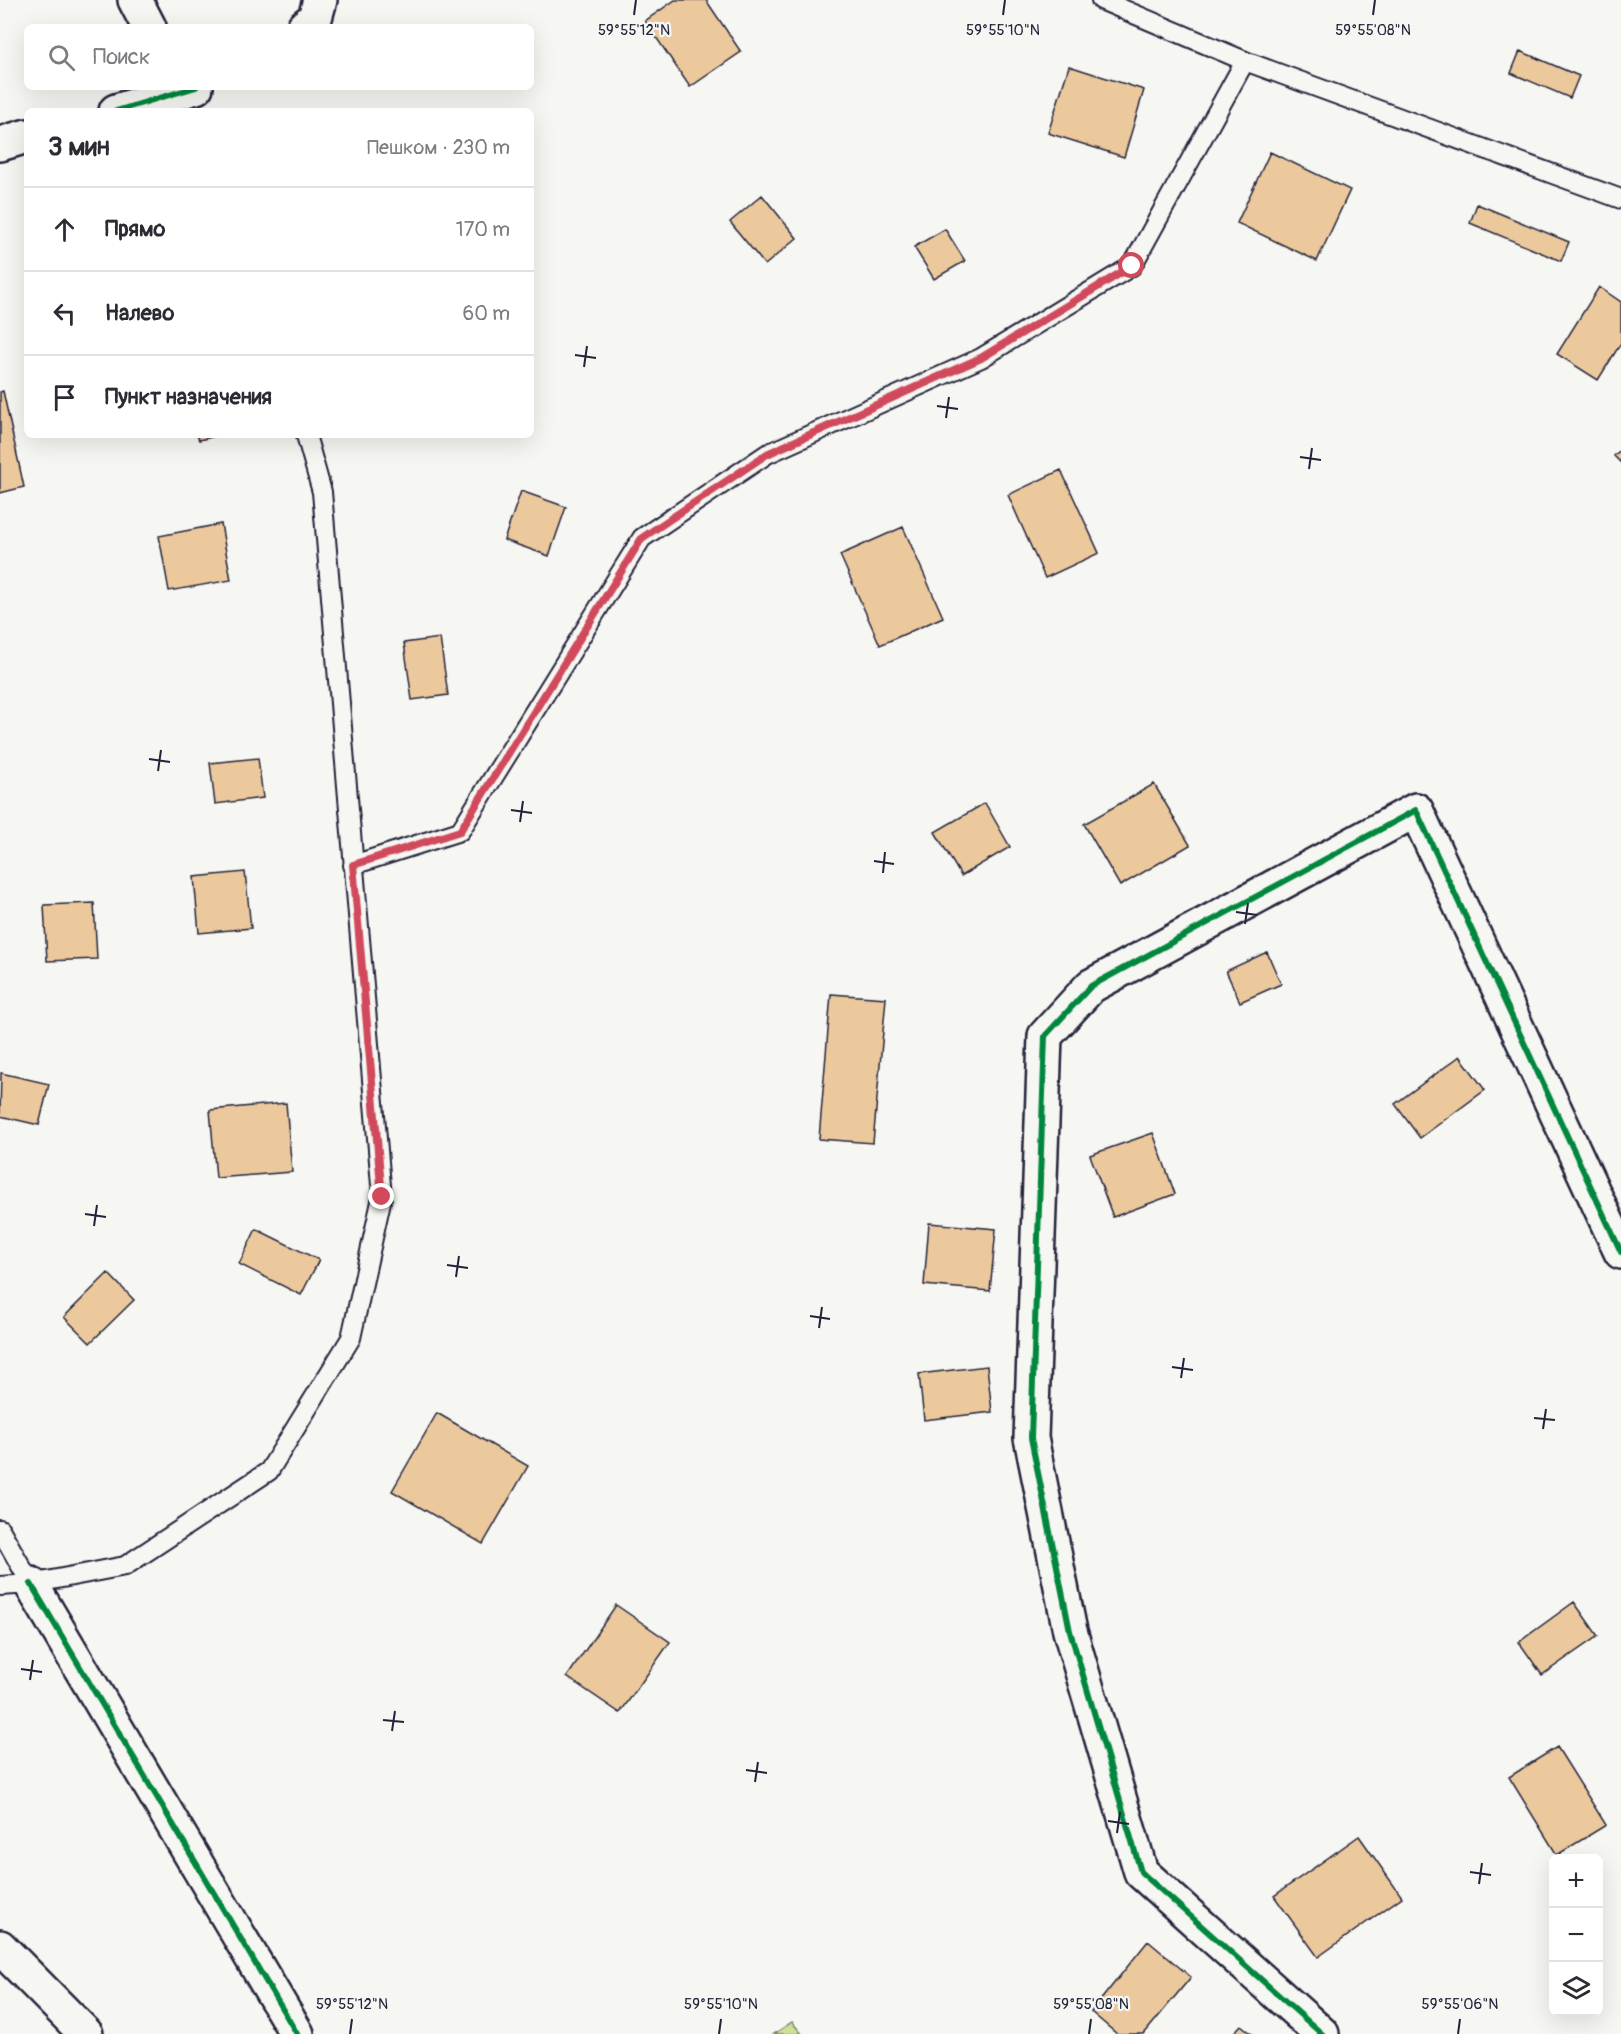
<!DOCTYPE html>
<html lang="ru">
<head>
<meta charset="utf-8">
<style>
  body { margin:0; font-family:Pangolin,sans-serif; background:#f7f7f7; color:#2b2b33 }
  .controls { position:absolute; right:18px; bottom:18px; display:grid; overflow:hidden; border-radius:9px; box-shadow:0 6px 24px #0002 }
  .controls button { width:54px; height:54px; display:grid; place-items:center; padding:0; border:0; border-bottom:2px solid #e1e1e2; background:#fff; color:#2b2b33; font:30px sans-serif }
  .stop { position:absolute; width:18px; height:18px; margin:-14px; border:4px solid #d1495b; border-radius:50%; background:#fff }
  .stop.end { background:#d1495b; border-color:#fff; box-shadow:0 2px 6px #0008 }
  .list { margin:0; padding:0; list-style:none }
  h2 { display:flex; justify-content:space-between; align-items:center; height:78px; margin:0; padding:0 24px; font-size:26px }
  h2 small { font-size:20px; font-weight:400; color:#7c7c81 }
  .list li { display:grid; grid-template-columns:39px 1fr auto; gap:18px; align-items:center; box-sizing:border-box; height:84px; padding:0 24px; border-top:2px solid #e1e1e2 }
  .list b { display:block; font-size:22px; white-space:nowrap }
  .list em { font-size:20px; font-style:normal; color:#7c7c81 }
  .icon { flex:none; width:33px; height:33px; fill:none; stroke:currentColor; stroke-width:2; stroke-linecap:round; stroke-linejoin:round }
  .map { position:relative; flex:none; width:1621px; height:2034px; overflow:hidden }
  .search { position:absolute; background:#fff; box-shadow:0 6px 24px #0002; left:24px; top:24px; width:510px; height:66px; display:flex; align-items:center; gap:15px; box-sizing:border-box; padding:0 21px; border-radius:9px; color:#7c7c81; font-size:22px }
  .panel { position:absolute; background:#fff; box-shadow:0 6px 24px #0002; left:24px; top:108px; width:510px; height:330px; border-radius:9px }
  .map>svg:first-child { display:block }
  .green { fill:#cae196; stroke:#768268; stroke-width:1.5 }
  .building { fill:#ecc99d; stroke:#22223b; stroke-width:1.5 }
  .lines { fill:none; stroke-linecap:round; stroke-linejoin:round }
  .lane-casing { stroke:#22223b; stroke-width:22 }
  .street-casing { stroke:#22223b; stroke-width:38 }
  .lane { stroke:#f6f6f2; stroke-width:18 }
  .street { stroke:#f6f6f2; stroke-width:33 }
  .cycleway-casing { stroke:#f6f6f2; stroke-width:10 }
  .cycleway { stroke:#00873e; stroke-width:6 }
  .route { stroke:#d1495b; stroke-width:8 }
  .ticks { fill:none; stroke:#22223b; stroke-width:2 }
  .ticks-label { font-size:15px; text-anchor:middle; fill:#22223b; stroke:#f6f6f2; stroke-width:4.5; stroke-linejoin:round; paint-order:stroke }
</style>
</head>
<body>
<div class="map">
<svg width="1621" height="2034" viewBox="0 0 1621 2034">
  <rect width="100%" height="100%" fill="#f6f6f2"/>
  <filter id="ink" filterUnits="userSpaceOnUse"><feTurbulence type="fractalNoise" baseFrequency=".0167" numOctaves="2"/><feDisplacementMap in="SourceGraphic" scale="12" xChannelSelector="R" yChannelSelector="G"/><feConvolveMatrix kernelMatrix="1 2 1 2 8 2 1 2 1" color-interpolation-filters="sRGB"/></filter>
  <g filter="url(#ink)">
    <path class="green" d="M792 2022 802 2034H774Z"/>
    <path class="building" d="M675 0H706L741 52 690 87 645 21Z
      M1520 51 1579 76 1570 98 1511 73Z
      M1069 66 1144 90 1124 157 1048 133Z
      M1270 152 1350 190 1317 261 1237 223Z
      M762 195 797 238 765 265 730 222Z
      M1477 204 1569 242 1561 261 1470 223Z
      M945 229 965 261 934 279 914 247Z
      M1599 287 1621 302V343L1598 380 1557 354Z
      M3 391 24 487 0 493V392Z
      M197 435H220L199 440Z
      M1621 449V463L1614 456Z
      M1061 470 1099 553 1045 578 1008 495Z
      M521 491 566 507 549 556 504 540Z
      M221 524 231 580 169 591 159 536Z
      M903 527 943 617 880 645 840 555Z
      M440 638 448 695 412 700 404 643Z
      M258 758 263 798 215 804 210 763Z
      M1154 784 1190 845 1120 886 1084 824Z
      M985 803 1010 847 961 876 935 832Z
      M245 872 251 928 199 933 194 877Z
      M94 903 97 959 47 961 44 905Z
      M1267 952 1281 984 1240 1002 1226 971Z
      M831 994 886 998 873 1143 819 1139Z
      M1460 1056 1485 1090 1420 1138 1395 1104Z
      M1 1073 49 1084 39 1125 0 1116Z
      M286 1103 292 1172 216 1178 210 1110Z
      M1153 1133 1175 1194 1113 1217 1090 1155Z
      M929 1223 996 1229 990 1291 924 1285Z
      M256 1229 319 1260 301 1295 239 1264Z
      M108 1273 134 1300 90 1343 64 1317Z
      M987 1366 992 1412 924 1420 919 1374Z
      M437 1413 528 1466 483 1544 392 1491Z
      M1574 1602 1598 1636 1542 1675 1519 1642Z
      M616 1605 670 1642 620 1713 567 1677Z
      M1557 1747 1606 1825 1557 1855 1509 1777Z
      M1359 1836 1402 1897 1318 1957 1274 1896Z
      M1148 1941 1191 1977 1144 2034H1117L1091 2012Z
      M1241 2025 1252 2034H1233Z"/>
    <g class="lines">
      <defs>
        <path id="lane" d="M1101 0 1245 61 1621 199
          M353 865 460 831 642 538 767 454 981 358 1132 266 1245 61
          M0 1529 31 1584
          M0 1586 31 1584 125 1566 269 1471 351 1338 382 1197 322 492 306 435"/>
        <path id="street" d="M135 0 149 27
          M304 27 315 18 320 0
          M116 111 196 87
          M0 144 27 136
          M31 1584 297 2034
          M0 1947 86 2034
          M1322 2034 1141 1872 1070 1631 1031 1438 1045 1036 1091 986 1416 810 1621 1252"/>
      </defs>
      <use href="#lane" class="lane-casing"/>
      <use href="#street" class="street-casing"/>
      <use href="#lane" class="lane"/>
      <use href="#street" class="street"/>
      <defs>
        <path id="cycleway" d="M116 111 196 87
          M31 1584 297 2034
          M1322 2034 1141 1872 1070 1631 1031 1438 1045 1036 1091 986 1416 810 1621 1252"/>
      </defs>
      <use href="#cycleway" class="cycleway-casing"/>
      <use href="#cycleway" class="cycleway"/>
    </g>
  </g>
  <g class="lines" filter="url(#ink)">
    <path class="route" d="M382 1197 353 865 460 831 642 538 767 454 981 358 1132 266"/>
  </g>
  <path class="ticks" d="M634 15 636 0M1003 15 1005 0M1373 15 1375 0M575 355 596 358M584 367 587 346M937 406 958 409M946 418 949 397M1300 457 1321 460M1309 469 1312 448M149 759 170 762M158 771 161 750M511 810 532 813M520 822 523 801M874 861 894 864M883 873 885 852M1236 912 1257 915M1245 924 1248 903M85 1214 106 1217M94 1226 97 1205M447 1265 468 1268M456 1277 459 1256M810 1316 830 1319M819 1328 822 1307M1172 1367 1193 1370M1181 1378 1184 1358M1534 1418 1555 1420M1543 1429 1546 1409M21 1669 42 1672M30 1680 33 1660M383 1720 404 1722M392 1731 395 1711M746 1770 767 1773M755 1782 758 1762M1108 1821 1129 1824M1117 1833 1120 1812M1470 1872 1491 1875M1479 1884 1482 1863M350 2034 352 2019M719 2034 721 2019M1089 2034 1091 2019M1458 2034 1460 2019"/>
  <g class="ticks-label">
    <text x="634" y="35">59°55'12"N</text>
    <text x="1003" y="35">59°55'10"N</text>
    <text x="1373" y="35">59°55'08"N</text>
    <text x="352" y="2009">59°55'12"N</text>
    <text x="721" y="2009">59°55'10"N</text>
    <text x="1091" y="2009">59°55'08"N</text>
    <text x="1460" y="2009">59°55'06"N</text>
  </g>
</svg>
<div class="controls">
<button>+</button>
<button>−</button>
<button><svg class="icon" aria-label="layers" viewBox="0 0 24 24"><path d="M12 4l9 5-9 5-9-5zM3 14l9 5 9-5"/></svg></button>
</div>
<div class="stop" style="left:1132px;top:266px"></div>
<div class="stop end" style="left:382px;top:1197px"></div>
<div class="search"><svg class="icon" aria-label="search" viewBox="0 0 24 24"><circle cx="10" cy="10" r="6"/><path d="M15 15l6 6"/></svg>Поиск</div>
<section class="panel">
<h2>3 мин<small>Пешком · 230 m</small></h2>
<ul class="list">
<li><svg class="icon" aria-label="ahead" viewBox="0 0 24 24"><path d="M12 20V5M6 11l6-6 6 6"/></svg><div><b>Прямо</b></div><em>170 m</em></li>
<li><svg class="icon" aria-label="left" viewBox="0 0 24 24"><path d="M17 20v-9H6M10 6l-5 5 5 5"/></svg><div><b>Налево</b></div><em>60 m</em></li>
<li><svg class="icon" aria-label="arrive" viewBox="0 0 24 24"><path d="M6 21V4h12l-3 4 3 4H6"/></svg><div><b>Пункт назначения</b></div></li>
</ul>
</section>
</div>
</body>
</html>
